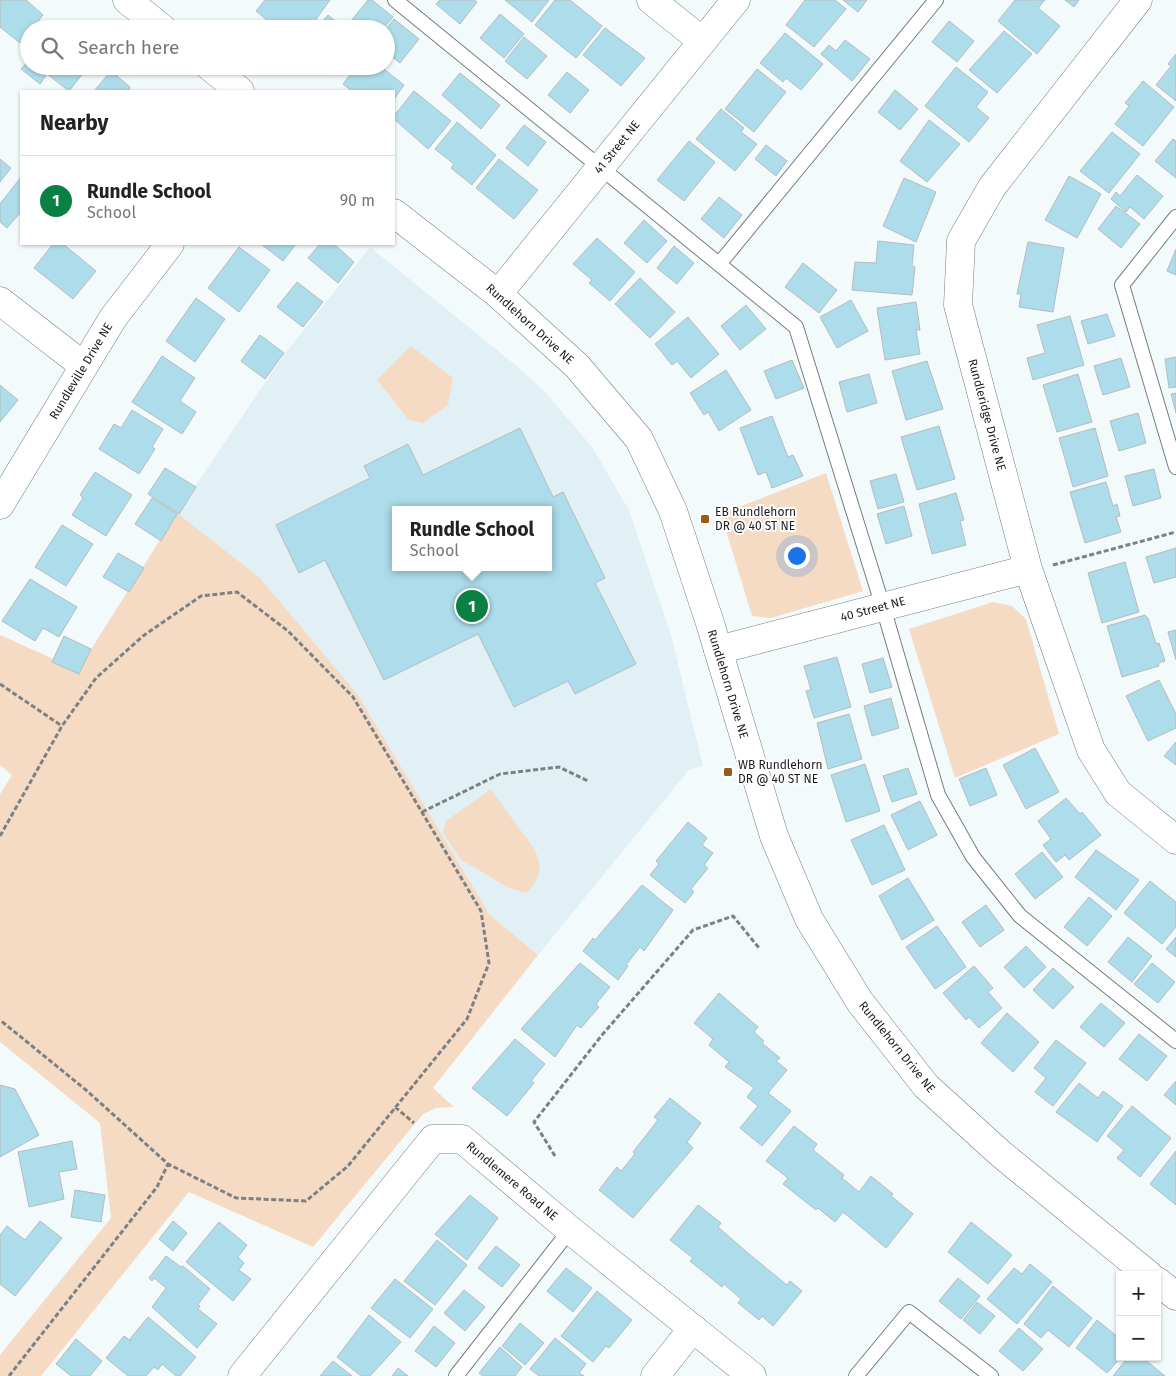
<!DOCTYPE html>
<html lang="en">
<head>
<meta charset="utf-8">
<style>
  body { margin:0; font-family:"Fira Sans",sans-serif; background:#f2f2f2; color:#222 }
  .controls { position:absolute; right:15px; bottom:15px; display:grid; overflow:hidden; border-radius:0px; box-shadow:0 1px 4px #0004 }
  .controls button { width:45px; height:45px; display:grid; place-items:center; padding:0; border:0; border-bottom:1px solid #e0e0e0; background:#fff; color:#222; font:25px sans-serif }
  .you { position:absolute; left:796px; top:555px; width:18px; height:18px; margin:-12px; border:4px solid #fff; border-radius:50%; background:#1a73e8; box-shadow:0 0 0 8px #1a73e833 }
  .badge { display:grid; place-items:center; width:32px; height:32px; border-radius:50%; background:#0b8043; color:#fff; font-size:16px; font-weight:700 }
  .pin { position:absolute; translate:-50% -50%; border:2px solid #fff; box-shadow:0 1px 5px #0006 }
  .popup { position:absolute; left:392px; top:506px; width:160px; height:65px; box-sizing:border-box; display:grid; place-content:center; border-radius:0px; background:#fff; filter:drop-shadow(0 1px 4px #0005); font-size:16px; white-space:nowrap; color:#767676 }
  .popup b { font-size:19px; color:#222 }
  .popup::after { content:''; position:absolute; left:50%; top:100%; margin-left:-10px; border:10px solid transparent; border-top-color:#fff }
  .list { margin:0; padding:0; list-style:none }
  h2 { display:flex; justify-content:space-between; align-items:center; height:65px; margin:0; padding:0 20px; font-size:21px }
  h2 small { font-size:16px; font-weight:400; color:#767676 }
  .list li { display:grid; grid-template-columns:32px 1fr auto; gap:15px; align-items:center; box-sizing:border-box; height:90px; padding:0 20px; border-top:1px solid #e0e0e0 }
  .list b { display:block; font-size:19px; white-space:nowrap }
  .list p { margin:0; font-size:16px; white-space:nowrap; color:#767676 }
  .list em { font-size:16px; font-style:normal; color:#767676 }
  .icon { flex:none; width:28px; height:28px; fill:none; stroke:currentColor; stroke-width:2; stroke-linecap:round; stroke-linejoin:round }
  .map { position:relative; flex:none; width:1176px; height:1376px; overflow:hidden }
  .search { position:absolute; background:#fff; box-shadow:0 1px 4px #0004; left:20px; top:20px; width:375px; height:55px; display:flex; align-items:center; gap:12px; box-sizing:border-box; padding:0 18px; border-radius:28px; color:#767676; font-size:19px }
  .panel { position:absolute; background:#fff; box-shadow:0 1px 4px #0004; left:20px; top:90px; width:375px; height:155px; border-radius:0px }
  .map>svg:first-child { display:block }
  .built { fill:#e0f0f5; fill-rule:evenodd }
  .green { fill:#f5dbc4 }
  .building { fill:#addceb; stroke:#b5bcbe; fill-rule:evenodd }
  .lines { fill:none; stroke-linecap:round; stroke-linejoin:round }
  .service-casing { stroke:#767d7f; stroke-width:16 }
  .minor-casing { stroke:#767d7f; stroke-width:29 }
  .tertiary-casing { stroke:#767d7f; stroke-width:29 }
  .path { stroke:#7d8182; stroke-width:3; stroke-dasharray:5 2.5; stroke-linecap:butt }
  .service { stroke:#fff; stroke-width:14 }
  .minor { stroke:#fff; stroke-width:28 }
  .tertiary { stroke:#fff; stroke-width:28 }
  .poi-dot { fill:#975c1c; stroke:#fff; stroke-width:2 }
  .labels { text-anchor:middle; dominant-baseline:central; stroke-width:4; stroke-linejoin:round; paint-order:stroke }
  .street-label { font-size:12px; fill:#1a1c1d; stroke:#fff }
  .poi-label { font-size:12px; fill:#1a1c1d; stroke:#fff; text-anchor:start }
</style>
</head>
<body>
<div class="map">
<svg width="1176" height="1376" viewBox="0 0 1176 1376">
  <rect width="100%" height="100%" fill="#f3fafc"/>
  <path class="built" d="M370 247 519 368 547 394 592 447 629 510 671 635 703 766 689 770 538 955 490 915 358 695 177 513 283 356ZM396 510H548V567H396Z"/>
  <path class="green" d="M411 346 453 378 448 405 423 423 409 420 377 380Z
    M826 473 863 591 771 618 752 616 721 514Z
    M177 513 259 577 358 695 490 915 538 955 433 1088 454 1107 436 1108 423 1114 313 1247 189 1192 41 1376H0V1355L111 1218 100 1123 0 1042V794L12 775 0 765V635L78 670Z
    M993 602 1012 606 1026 619 1059 734 955 778 909 629Z
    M491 789C500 802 509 814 518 827 536 850 552 868 526 893L509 888 460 859 443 833 446 821Z"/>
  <path class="building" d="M0 0H26L43 15 32 29H29V33L20 43 0 27Z
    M265 0H330L309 29H278L256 11Z
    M368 0H372L393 17 383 29H360L351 21Z
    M440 0H474L477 2 460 24 436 4Z
    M505 0H549L532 22Z
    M555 0H570L602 26 576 58 535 25Z
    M805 0H835L846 9 814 47 786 25Z
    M843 0H867L858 12Z
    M1015 0H1045L1038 8 1060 26 1037 54 998 21Z
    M1065 0H1079L1074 7Z
    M500 14 524 34 504 58 480 38Z
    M328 15 345 29H316Z
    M394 19 419 39 400 63 386 52V29Z
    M949 21 974 41 957 62 932 42Z
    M605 28 645 58 621 86 583 55Z
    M1004 31 1032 54 997 93 969 70Z
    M785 33 823 64 801 90 786 78 783 82 760 63Z
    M524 37 547 56 527 79 505 61Z
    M845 40 870 59 852 81 821 54 829 45 836 51Z
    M1176 54V101L1156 85 1171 66 1168 64Z
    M29 60V66H89L69 91 47 74 40 84 21 69Z
    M332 66H349L343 75Z
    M357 66H380L404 85 394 99V91H352L343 84Z
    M956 67 988 92 976 107 989 118 969 142 925 106Z
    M757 69 786 92 754 132 725 109Z
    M111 71 130 87 129 89 131 91H94Z
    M567 72 589 90 570 113 548 95Z
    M460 73 500 105 481 129 442 95Z
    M1143 81 1174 107 1143 146 1115 124 1129 106 1125 103Z
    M895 90 918 109 900 130 878 112Z
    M414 91 451 121 428 149 394 119V116Z
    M721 109 744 128 741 132 757 144 735 171 696 139Z
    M929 120 960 144 927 182 900 161Z
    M457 122 496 155 472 185 451 168 454 164 435 149Z
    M524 125 546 142 528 166 506 148Z
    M1112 132 1140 154 1109 193 1080 171Z
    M1173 139 1176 141V178L1155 161Z
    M689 141 715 162 684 201 657 180Z
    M766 145 787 161 776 176 755 159Z
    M0 159 11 168 0 182Z
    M499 159 538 190 514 219 476 188Z
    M1137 175 1163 196 1144 219 1130 207 1126 212 1111 199 1116 192 1120 196Z
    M1069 176 1101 194 1077 238 1045 220Z
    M21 177V214L20 213 7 228 0 222V204Z
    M904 178 936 192 916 242 883 226Z
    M719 197 742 215 724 238 701 219Z
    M1116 206 1140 224 1121 248 1098 229Z
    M644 220 667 241 647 263 624 243Z
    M597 238 635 272 610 301 589 283 592 280 573 264Z
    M878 241 914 245 912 266 915 267 912 295 852 290 855 262 876 263Z
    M1028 242 1064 248 1053 312 1019 307 1021 294H1017Z
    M53 244H63L96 271 73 299 34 268Z
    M261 244H296L283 261Z
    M320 244H334L354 262 338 283 308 258Z
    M674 246 694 263 677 284 657 268Z
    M239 247 270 270 239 312 208 288Z
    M1176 249V275L1167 271Z
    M803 263 837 290 819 313 785 287Z
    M640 278 675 312 650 338 615 304Z
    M297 282 323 302 303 327 277 307Z
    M196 298 225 319 195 362 166 341Z
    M851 300 868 331 837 348 820 317Z
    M916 302 920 330H916L920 354 885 360 877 308Z
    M746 305 766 329 740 350 721 326Z
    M1107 314 1115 336 1088 344 1081 321Z
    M1070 316 1084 365 1033 380 1027 358 1045 353 1037 325Z
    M688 317 719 354 691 378 677 361 672 365 655 344Z
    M260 335 284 353 265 379 241 361Z
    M162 356 195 378 180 401 196 412 182 434 132 402Z
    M1176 357V387L1169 388 1165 359Z
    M1121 358 1130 387 1103 395 1094 366Z
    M792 360 804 388 776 399 764 371Z
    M927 361 943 409 906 420 892 371Z
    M726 370 751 410 719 431 708 412 704 415 690 393Z
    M869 374 877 403 847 412 839 382Z
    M1078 374 1092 422 1057 432 1043 385Z
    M0 385 18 400 0 422Z
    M1176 393V413L1171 394Z
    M132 410 163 429 152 447 155 449 139 474 99 449 114 424 121 428Z
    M1138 413 1146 443 1119 451 1110 421Z
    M772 416 788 457 793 455 803 476 772 488 766 472 758 475 740 428Z
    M939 426 955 479 917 490 901 437Z
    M520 428 553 497 563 492 605 578 595 583 636 664 575 694 568 681 514 707 478 634 384 680 325 560 299 573 276 525 370 478 364 466 408 444 423 475ZM396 510H548V567H396Z
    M1095 428 1108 476 1073 487 1059 438Z
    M165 468 196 487 179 514 148 494Z
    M1154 469 1161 498 1133 506 1125 476Z
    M95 472 132 495 106 536 72 515 83 498 80 495Z
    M896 474 904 502 878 509 870 481Z
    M1106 482 1113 506 1117 504 1120 516 1116 517 1121 532 1085 543 1070 492Z
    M956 493 964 520 960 521 966 545 932 554 919 504Z
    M152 498 177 514 161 541 135 524Z
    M904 506 912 536 886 544 877 514Z
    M62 525 93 544 66 586 35 567Z
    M1176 548V577L1154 583 1146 557Z
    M118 553 144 568 129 592 103 577Z
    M1125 562 1139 612 1102 623 1088 573Z
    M30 579 77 607 59 637 43 628 35 641 2 621Z
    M1145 615 1148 618 1156 644 1159 643 1165 661 1158 663 1159 666 1122 677 1107 626Z
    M1176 630V660L1168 632Z
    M64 636 91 649 79 674 52 662Z
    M837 657 851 707 814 718 806 691 811 690 804 666Z
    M883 658 892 687 870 693 862 664Z
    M1159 680 1176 714V728L1148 741 1126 696Z
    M891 698 899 728 872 736 864 706Z
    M849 714 862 759 828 769 817 723Z
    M1176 742V765L1164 756Z
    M1035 748 1059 792 1026 809 1003 765Z
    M865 764 880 811 846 822 831 775Z
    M908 768 917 794 892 802 883 776Z
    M986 768 997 795 970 806 959 779Z
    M1066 798 1080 814 1082 812 1101 835 1069 860 1065 855 1056 862 1043 845 1051 839 1038 821Z
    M920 801 937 835 908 850 891 815Z
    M688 822 707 838 702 845 713 853 704 865 708 868 691 889 694 892 685 903 650 875 659 864 656 861Z
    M884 825 905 870 872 885 851 840Z
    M1096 850 1139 880 1116 910 1075 877Z
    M1042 852 1063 877 1035 899 1015 874Z
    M908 878 934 920 902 940 879 896Z
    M1150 881 1176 902V927L1162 944 1124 913Z
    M642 885 673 910 644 951 640 947 626 965 628 966 618 980 583 951 593 938 595 940Z
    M1089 897 1112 916 1087 946 1064 927Z
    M986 905 1004 930 980 947 962 922Z
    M937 926 966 967 935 989 906 947Z
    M1128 937 1152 956 1132 982 1108 962Z
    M1176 937V957L1166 949Z
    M1026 946 1046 967 1024 988 1004 967Z
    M580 963 610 987 596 1004 599 1007 581 1028 577 1025 555 1057 521 1029Z
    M1152 963 1175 982 1158 1003 1134 984Z
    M974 966 993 988 988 992 1002 1008 979 1028 969 1017 966 1020 943 993Z
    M1053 968 1074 987 1053 1009 1033 990Z
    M719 993 758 1027 754 1032 764 1041 762 1043 780 1058 776 1061 787 1070 768 1093 791 1111 762 1146 740 1128 758 1106 747 1097 754 1088 725 1067 729 1062 709 1045 713 1039 694 1023Z
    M1101 1003 1125 1023 1104 1047 1080 1027Z
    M1007 1013 1039 1042 1013 1072 981 1043Z
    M1139 1034 1167 1056 1147 1081 1119 1059Z
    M515 1039 545 1064 531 1081 534 1083 507 1116 472 1088Z
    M1056 1040 1086 1063 1053 1106 1035 1092 1046 1078 1034 1068Z
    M1176 1081V1105L1164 1095Z
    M1079 1083 1098 1098 1103 1091 1123 1106 1097 1142 1056 1112Z
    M0 1085 15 1089 39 1135 0 1157Z
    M670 1098 701 1123 687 1142 693 1148 633 1218 599 1190 617 1167 621 1171 635 1154 633 1152 658 1120 654 1117Z
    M1132 1106 1171 1138 1140 1177 1117 1158 1124 1150 1107 1136Z
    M794 1126 817 1144 813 1150 844 1175 842 1178 859 1192 871 1176 893 1194 891 1196 913 1214 886 1248 843 1212 835 1222 818 1208 816 1210 783 1184 788 1178 766 1161Z
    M72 1141 77 1169 59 1172 64 1199 29 1207 18 1152Z
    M1176 1151V1205L1150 1184Z
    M75 1190 105 1195 101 1222 71 1217Z
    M470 1195 498 1218 467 1260 435 1234Z
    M698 1205 721 1223 718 1227 749 1254 787 1285 790 1281 802 1291 773 1326 762 1316 759 1320 738 1303 741 1299 724 1284 722 1287 690 1261 693 1258 670 1240Z
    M40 1221 62 1238 15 1296 0 1284V1235L7 1226 25 1240Z
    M173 1221 187 1233 173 1251 159 1239Z
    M219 1222 247 1245 238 1257 244 1263 239 1270 251 1279 233 1301 186 1262Z
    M971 1222 1012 1255 988 1284 948 1252Z
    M437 1240 467 1265 435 1305 404 1281Z
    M496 1246 520 1265 502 1287 478 1268Z
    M166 1256 181 1267 183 1266 210 1289 198 1304 200 1306 198 1309 217 1324 197 1348 152 1307 166 1288 154 1278 152 1281 149 1278Z
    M1030 1264 1052 1282 1017 1324 987 1299 1014 1268 1022 1274Z
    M566 1268 592 1288 573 1312 547 1291Z
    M958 1278 980 1296 961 1319 939 1301Z
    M395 1279 433 1309 410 1338 371 1308Z
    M1053 1286 1092 1318 1069 1347 1048 1330 1041 1338 1024 1324Z
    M464 1290 485 1307 465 1331 444 1313Z
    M597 1291 632 1320 609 1348 606 1346 593 1362 561 1336Z
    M977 1302 995 1316 980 1334 963 1320Z
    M369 1315 401 1342 370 1376H361L337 1357Z
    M148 1317 196 1357 180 1376H176L162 1364 158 1370 154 1367 146 1376H128L106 1358 124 1336 131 1341 130 1339Z
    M1097 1320 1118 1337 1116 1340 1120 1343 1121 1357 1107 1373 1076 1348Z
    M520 1323 544 1343 525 1365 502 1346Z
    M434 1326 455 1343 436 1367 415 1351Z
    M1019 1328 1043 1349 1023 1371 999 1351Z
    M555 1338 586 1364 579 1373 584 1376H539L530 1369Z
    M76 1339 102 1361 90 1376H71L56 1364Z
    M500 1347 522 1367 515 1376H483L479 1373Z
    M1128 1357H1142L1165 1376H1113Z
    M333 1361 352 1376H320Z
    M398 1368 408 1376H392Z"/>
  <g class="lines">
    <defs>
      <path id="service" d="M395 0 796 327 883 607 938 795 973 857 1020 916 1176 1041
        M1176 217 1122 285 1176 467
        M720 263 936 0
        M456 1376 570 1230
        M856 1376 909 1312 991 1376"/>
      <path id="minor" d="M651 0 702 41
        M1138 0 992 187 961 241 958 305 1028 569 1091 750 1118 793 1176 840
        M498 294 736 0
        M0 301 84 366
        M0 505 113 318 170 244
        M718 650 1028 569
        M242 1376 433 1139H462L570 1230 752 1376
        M655 1376 693 1328"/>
      <path id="tertiary" d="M127 0 163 29
        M209 66 240 91
        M394 213 498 294 577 366 639 439 673 511 710 623 774 836 809 919 860 1002 926 1086 1001 1154 1149 1275
        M1157 1281 1176 1296"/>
    </defs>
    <use href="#service" class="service-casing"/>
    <use href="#minor" class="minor-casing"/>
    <use href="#tertiary" class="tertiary-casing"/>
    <path class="path" d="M1053 565 1176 532
      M0 684 62 726
      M422 812 500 774 559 767 588 781
      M0 836 62 726 96 678 143 636 201 596 237 592 288 631 353 697 481 911 489 963 467 1019 348 1166 306 1201 236 1198 168 1164 86 1090 0 1020
      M395 1107 414 1123
      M555 1156 534 1122 602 1035 693 930 733 916 759 948
      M9 1376 157 1187 168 1164"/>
    <use href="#service" class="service"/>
    <use href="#minor" class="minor"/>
    <use href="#tertiary" class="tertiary"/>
  </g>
  <g class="poi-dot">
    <rect x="700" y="514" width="10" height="10" rx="2.5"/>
    <rect x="723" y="767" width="10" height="10" rx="2.5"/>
  </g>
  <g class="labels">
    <g class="street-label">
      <text transform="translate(617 147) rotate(-51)">41 Street NE</text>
      <text transform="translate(530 324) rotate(42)">Rundlehorn Drive NE</text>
      <text transform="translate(81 371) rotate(-59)">Rundleville Drive NE</text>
      <text transform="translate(987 415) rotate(75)">Rundleridge Drive NE</text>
      <text transform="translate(873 609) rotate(-15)">40 Street NE</text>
      <text transform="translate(728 684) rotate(73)">Rundlehorn Drive NE</text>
      <text transform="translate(897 1047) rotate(51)">Rundlehorn Drive NE</text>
      <text transform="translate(512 1181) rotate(40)">Rundlemere Road NE</text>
    </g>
    <g class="poi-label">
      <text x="715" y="512">EB Rundlehorn<tspan x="715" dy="14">DR @ 40 ST NE</tspan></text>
      <text x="738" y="765">WB Rundlehorn<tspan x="738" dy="14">DR @ 40 ST NE</tspan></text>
    </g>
  </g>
</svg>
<div class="controls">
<button>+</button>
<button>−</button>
</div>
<div class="you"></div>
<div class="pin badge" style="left:472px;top:606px">1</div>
<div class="popup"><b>Rundle School</b>School</div>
<div class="search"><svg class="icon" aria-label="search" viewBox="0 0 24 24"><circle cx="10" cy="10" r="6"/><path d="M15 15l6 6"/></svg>Search here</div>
<section class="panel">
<h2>Nearby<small></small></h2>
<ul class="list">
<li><span class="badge">1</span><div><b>Rundle School</b><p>School</p></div><em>90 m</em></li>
</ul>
</section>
</div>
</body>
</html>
